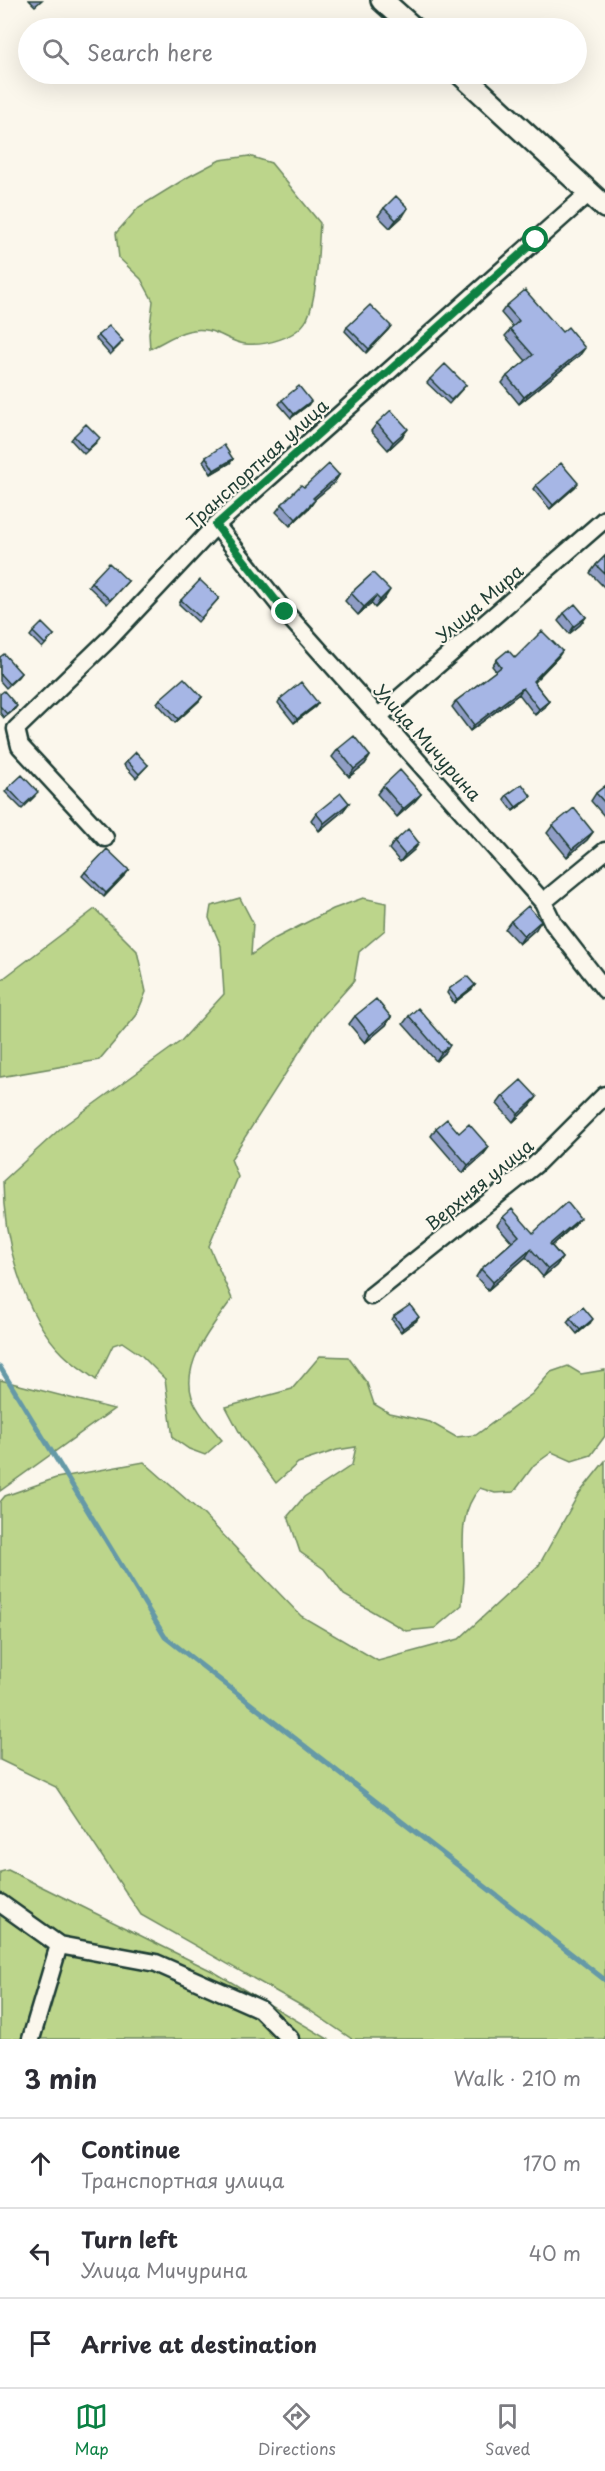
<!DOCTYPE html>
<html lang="en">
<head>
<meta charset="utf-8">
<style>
  body { margin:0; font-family:"Playpen Sans",sans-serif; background:#f7f7f7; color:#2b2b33 }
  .stop { position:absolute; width:18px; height:18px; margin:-14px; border:4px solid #0b8043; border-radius:50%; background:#fff }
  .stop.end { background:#0b8043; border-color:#fff; box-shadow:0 2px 6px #0008 }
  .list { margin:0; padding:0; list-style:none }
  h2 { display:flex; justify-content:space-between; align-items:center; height:78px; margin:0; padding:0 24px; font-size:26px }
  h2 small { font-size:20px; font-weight:400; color:#7c7c81 }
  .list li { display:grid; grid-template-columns:39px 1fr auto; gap:18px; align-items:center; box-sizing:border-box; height:90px; padding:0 24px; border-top:2px solid #e1e1e2 }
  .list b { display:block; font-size:22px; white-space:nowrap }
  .list p { margin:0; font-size:20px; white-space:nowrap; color:#7c7c81 }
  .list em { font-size:20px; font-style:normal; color:#7c7c81 }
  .icon { flex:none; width:33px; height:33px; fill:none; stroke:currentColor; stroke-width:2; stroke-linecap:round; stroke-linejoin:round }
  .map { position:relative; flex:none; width:605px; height:2039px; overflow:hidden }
  .search { position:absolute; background:#fff; box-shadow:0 6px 24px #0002; left:18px; right:18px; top:18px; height:66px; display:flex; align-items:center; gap:15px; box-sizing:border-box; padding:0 21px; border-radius:33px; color:#7c7c81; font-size:22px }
  .sheet { height:348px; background:#fff }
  nav { display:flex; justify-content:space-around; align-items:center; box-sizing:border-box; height:84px; border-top:2px solid #e1e1e2; background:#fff; font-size:16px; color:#7c7c81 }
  nav a { display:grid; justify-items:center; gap:3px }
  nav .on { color:#0b8043 }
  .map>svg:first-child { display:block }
  .green { fill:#bcd58b; stroke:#6e8960; stroke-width:1.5 }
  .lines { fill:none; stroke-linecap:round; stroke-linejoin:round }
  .stream { stroke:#6599a7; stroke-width:5 }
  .minor-casing { stroke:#1f3d34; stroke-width:21 }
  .tertiary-casing { stroke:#1f3d34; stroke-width:26 }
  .minor { stroke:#fbf7ec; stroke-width:16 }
  .tertiary { stroke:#fbf7ec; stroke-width:21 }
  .wall { fill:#8f9dc5; stroke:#1f3d34; stroke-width:1.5 }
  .shaded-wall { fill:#747fa0; stroke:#1f3d34; stroke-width:1.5 }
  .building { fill:#a6b6e5; stroke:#1f3d34; stroke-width:1.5 }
  .route { stroke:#0b8043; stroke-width:8 }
  .labels { text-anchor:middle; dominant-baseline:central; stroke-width:4.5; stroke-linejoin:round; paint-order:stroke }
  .street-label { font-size:18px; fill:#1f3d34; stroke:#fbf7ec }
</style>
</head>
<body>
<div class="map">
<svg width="605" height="2039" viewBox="0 0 605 2039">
  <rect width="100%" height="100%" fill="#fbf7ec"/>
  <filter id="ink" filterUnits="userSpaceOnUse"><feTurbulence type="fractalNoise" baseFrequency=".0167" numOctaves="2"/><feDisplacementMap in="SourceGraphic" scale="12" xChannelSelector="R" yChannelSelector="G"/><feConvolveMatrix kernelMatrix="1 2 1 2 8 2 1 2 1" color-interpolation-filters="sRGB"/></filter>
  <g filter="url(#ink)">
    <path class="green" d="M249 156 271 163 320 223C318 249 318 296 307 319 297 338 265 346 245 344 227 342 213 324 188 331 175 334 162 343 150 349L149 334 153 301 141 279 119 258 116 233 139 207 188 177 220 160Z
      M240 898 253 923 251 955 274 939 333 909 363 898 386 903 385 930 359 952 354 981 321 1018 231 1159 238 1177 209 1246 232 1299C213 1325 181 1363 192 1397 197 1412 212 1428 222 1440L205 1455 189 1449 173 1438 165 1379 141 1355 122 1342 113 1345 96 1380C86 1372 73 1364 63 1354 22 1314 3 1236 3 1181L62 1127 181 1041 224 994 221 946 209 918 211 906Z
      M95 909 137 951 146 992 136 1016 99 1060 0 1077V981Z
      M320 1356 348 1357 367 1383 374 1404 389 1413 430 1422 456 1437 476 1435 532 1394 551 1372 568 1366 581 1374 605 1370V1436L591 1455 572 1461 552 1452 534 1465 514 1492 495 1493 480 1488C457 1514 464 1546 464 1577 464 1586 462 1596 462 1605L435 1628 406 1631 344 1595 324 1569 300 1552 288 1516 304 1497 352 1465 356 1447 337 1450 298 1463 276 1483 242 1437 226 1407 292 1389Z
      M0 1380 114 1409 0 1491Z
      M605 1461V2039H352L309 2010 141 1915 56 1787 0 1760V1502L5 1496 56 1478 144 1462 204 1515 301 1616 378 1661 459 1639 539 1565 578 1495Z
      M8 1870 214 1972 328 2039H0V1872Z"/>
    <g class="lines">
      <path class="stream" d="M0 1367 165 1637 605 1980"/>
      <defs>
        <path id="minor" d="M216 525 285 612 543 902 553 923 605 990
          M379 716 605 519
          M105 838 20 746 16 729 108 640 216 525 589 193
          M543 902 605 851
          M371 1296 535 1165 605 1095
          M0 1903 59 1945 156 1963 260 2009 290 2039
          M31 2039 59 1945"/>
        <path id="tertiary" d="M382 0 413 28
          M461 74 605 207"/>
      </defs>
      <use href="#minor" class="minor-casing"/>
      <use href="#tertiary" class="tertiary-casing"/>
      <use href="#minor" class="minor"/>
      <use href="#tertiary" class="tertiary"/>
    </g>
    <path class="wall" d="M29 0H42L35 6Z
      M384 208 403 216 390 228 378 216Z
      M506 306 580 355 519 404 502 383 507 376 526 361 505 336 513 327 501 313Z
      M347 327 388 330 366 353 345 331Z
      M98 335 120 345 110 355 96 339Z
      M430 379 466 385 449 404 427 383Z
      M282 400 308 405 291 418 279 404Z
      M377 423 402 437 388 450 371 431Z
      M74 436 97 442 84 454 71 440Z
      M206 457 233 459 230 463 211 474 203 461Z
      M339 475 334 483 315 499 310 507 290 526 276 512 282 504 304 487Z
      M536 485 575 487 550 509 533 489Z
      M605 556V588L590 573 596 565Z
      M373 573 385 598 375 608 371 603 358 615 345 601 351 593Z
      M128 581 107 604 88 586 91 582Z
      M219 598 198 622 179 604 181 600Z
      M564 613 586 617 580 625 569 634 558 621Z
      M33 632 54 635 42 648 30 636Z
      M562 651 558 657 534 682 549 701 545 707 535 715 519 694 470 731 452 707 456 701 496 671 492 666 496 660Z
      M0 657 21 673 18 677 6 688 0 681Z
      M0 694 14 710 4 718 0 713Z
      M202 697 199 701 175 723 157 703 160 699Z
      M280 699 318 703 315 707 294 723 278 703Z
      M338 749 370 756 365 764 349 777 332 757Z
      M127 761 148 765 136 778 124 765Z
      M383 786 421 794 415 801 397 817 377 794Z
      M605 786V817L591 801 596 793Z
      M8 788 35 796 22 809 5 792Z
      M507 795 528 800 513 811 504 799Z
      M349 803 343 811 319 831 311 820 316 813Z
      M553 825 593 832 587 840 567 857 547 833Z
      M394 842 419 843 414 850 400 862 389 849Z
      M129 870 104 897 82 876 85 872Z
      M511 921 536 929 519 944 505 929Z
      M475 985 472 989 454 1003 447 993 449 989Z
      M355 1016 391 1017 386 1025 365 1043 349 1024Z
      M409 1016 445 1053 436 1061 403 1024Z
      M503 1096 531 1105 513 1122 497 1104Z
      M436 1128 459 1133 489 1147 483 1155 463 1173 431 1136Z
      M503 1217 533 1233 574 1225 552 1246 562 1258 556 1266 543 1277 526 1257 488 1290 476 1277 481 1269 512 1242 497 1225Z
      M394 1316 416 1321 401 1332 392 1320Z
      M570 1318 590 1323 577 1334 567 1322Z"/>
    <path class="shaded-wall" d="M408 208 403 216 390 228 396 220Z
      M391 326 388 330 366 353 369 349Z
      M585 348 580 355 519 404 524 397Z
      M311 401 308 405 291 418 294 414Z
      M408 429 402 437 388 450 393 442Z
      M233 459 230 463 211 474 214 470Z
      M339 475 334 483 308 505 313 498Z
      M578 483 575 487 550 509 553 505Z
      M315 500 310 507 290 526 296 519Z
      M390 590 385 598 375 608 380 600Z
      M376 596 371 603 358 615 364 607Z
      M586 617 580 625 569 634 574 626Z
      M562 651 558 657 529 687 533 681Z
      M523 688 519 694 470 731 474 725Z
      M202 697 199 701 175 723 178 719Z
      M549 701 545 707 535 715 539 709Z
      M318 703 315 707 294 723 297 719Z
      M17 706 14 710 4 718 7 714Z
      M370 756 365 764 349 777 354 769Z
      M421 794 415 801 397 817 403 809Z
      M531 796 528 800 513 811 516 807Z
      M349 803 343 811 319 831 324 823Z
      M593 832 587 840 567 857 572 849Z
      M419 843 414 850 400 862 405 855Z
      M129 870 126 874 104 897 106 893Z
      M541 921 536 929 519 944 524 936Z
      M475 985 472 989 454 1003 457 999Z
      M391 1017 386 1025 365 1043 370 1035Z
      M450 1045 445 1053 436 1061 441 1053Z
      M537 1097 531 1105 513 1122 518 1114Z
      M489 1147 483 1155 463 1173 468 1165Z
      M580 1218 574 1225 545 1252 550 1244Z
      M531 1249 526 1257 488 1290 493 1282Z
      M562 1258 556 1266 543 1277 548 1269Z
      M419 1317 416 1321 401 1332 403 1328Z
      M593 1319 590 1323 577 1334 580 1330Z"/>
    <path class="building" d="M396 196 408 208 396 220 384 208Z
      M525 290 562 332 568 327 585 348 524 397 507 376 533 355 510 329 519 321 506 306Z
      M370 305 391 326 369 349 347 327Z
      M109 326 123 341 113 351 98 335Z
      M445 364 466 385 451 400 430 379Z
      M299 386 311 401 294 414 282 400Z
      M391 410 408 429 393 442 377 423Z
      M86 424 100 438 87 450 74 436Z
      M224 445 233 459 214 470 206 457Z
      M561 463 578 483 553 505 536 485Z
      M329 464 339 475 313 498 315 500 296 519 282 504 301 485 304 487Z
      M605 556V574L596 565Z
      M109 563 128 581 110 600 91 582Z
      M373 573 390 590 380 600 376 596 364 607 351 593Z
      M200 580 219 598 201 618 181 600Z
      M575 604 586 617 574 626 564 613Z
      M42 623 54 635 45 644 33 632Z
      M542 631 562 651 533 681 549 701 539 709 523 688 474 725 456 701 501 667 496 660 508 650 515 658Z
      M4 654 21 673 9 684 0 674V657Z
      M184 678 202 697 178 719 160 699Z
      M301 682 318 703 297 719 280 699Z
      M4 691 17 706 7 714 0 706V694Z
      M354 736 370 756 354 769 338 749Z
      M136 752 148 765 139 774 127 761Z
      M400 770 421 794 403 809 383 786Z
      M22 775 38 792 24 805 8 788Z
      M522 784 531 796 516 807 507 795Z
      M605 786V803L596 793Z
      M341 793 349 803 324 823 316 813Z
      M574 808 593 832 572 849 553 825Z
      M408 829 419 843 405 855 394 842Z
      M107 849 129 870 106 893 85 872Z
      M528 906 541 921 524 936 511 921Z
      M467 976 475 985 457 999 449 989Z
      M376 999 391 1017 370 1035 355 1016Z
      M418 1008 450 1045 441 1053 409 1016Z
      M521 1080 537 1097 518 1114 503 1096Z
      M447 1119 459 1133 469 1124 489 1147 468 1165 436 1128Z
      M567 1202 580 1218 550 1244 562 1258 548 1269 531 1249 493 1282 481 1269 519 1236 503 1217 512 1209 533 1233Z
      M410 1305 419 1317 403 1328 394 1316Z
      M583 1307 593 1319 580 1330 570 1318Z"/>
  </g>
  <g class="lines" filter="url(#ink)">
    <path class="route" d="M285 612 216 525 536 240"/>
  </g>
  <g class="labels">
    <g class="street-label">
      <text transform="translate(257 463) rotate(-42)">Транспортная улица</text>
      <text transform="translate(479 603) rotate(-41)">Улица Мира</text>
      <text transform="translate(428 742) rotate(48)">Улица Мичурина</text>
      <text transform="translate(479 1184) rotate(-39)">Верхняя улица</text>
    </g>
  </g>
</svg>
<div class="stop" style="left:536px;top:240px"></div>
<div class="stop end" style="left:285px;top:612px"></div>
<div class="search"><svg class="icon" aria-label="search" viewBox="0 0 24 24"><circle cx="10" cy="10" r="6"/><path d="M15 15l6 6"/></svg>Search here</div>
</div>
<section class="sheet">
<h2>3 min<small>Walk · 210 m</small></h2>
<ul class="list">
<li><svg class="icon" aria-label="ahead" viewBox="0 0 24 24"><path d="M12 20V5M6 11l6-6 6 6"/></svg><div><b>Continue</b><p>Транспортная улица</p></div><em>170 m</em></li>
<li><svg class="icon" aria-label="left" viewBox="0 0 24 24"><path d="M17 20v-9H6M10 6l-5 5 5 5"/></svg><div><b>Turn left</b><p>Улица Мичурина</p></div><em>40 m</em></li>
<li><svg class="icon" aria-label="arrive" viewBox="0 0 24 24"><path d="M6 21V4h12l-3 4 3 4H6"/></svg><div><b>Arrive at destination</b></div></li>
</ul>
</section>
<nav>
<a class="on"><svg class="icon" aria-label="map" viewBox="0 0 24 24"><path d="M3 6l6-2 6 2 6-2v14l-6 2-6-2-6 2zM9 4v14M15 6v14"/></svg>Map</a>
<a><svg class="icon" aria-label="directions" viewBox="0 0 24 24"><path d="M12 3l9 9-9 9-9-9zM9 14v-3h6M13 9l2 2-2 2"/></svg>Directions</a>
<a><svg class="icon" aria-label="saved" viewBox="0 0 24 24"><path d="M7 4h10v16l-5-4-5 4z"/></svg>Saved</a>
</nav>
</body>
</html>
